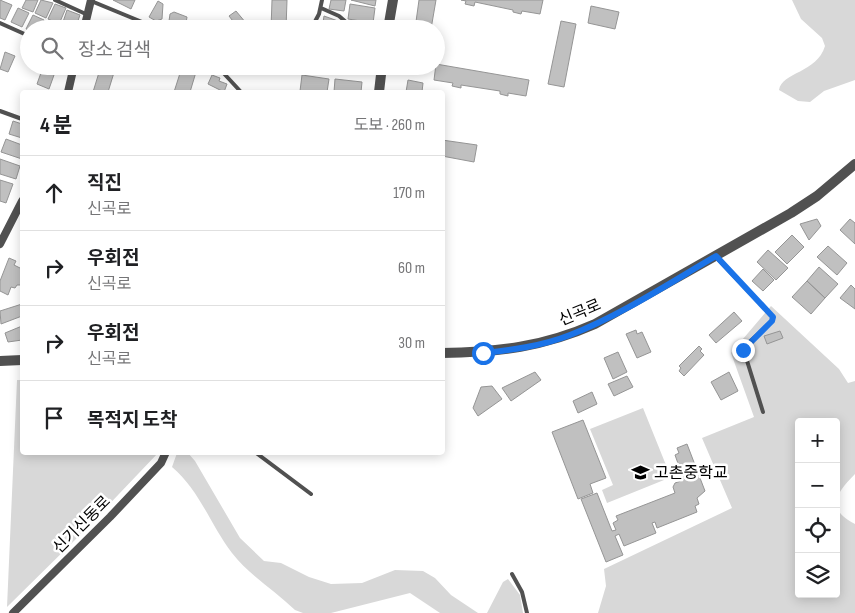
<!DOCTYPE html>
<html lang="ko">
<head>
<meta charset="utf-8">
<style>
  body { margin:0; font-family:"Sofia Sans Condensed","Noto Sans KR",sans-serif; background:#f2f2f2; color:#202124 }
  .controls { position:absolute; right:15px; bottom:15px; display:grid; overflow:hidden; border-radius:5px; box-shadow:0 2px 12px #0003 }
  .controls button { width:45px; height:45px; display:grid; place-items:center; padding:0; border:0; border-bottom:1px solid #e0e0e0; background:#fff; color:#202124; font:25px sans-serif }
  .stop { position:absolute; width:15px; height:15px; margin:-11px; border:4px solid #1a73e8; border-radius:50%; background:#fff }
  .stop.end { background:#1a73e8; border-color:#fff; box-shadow:0 1px 5px #0008 }
  .list { margin:0; padding:0; list-style:none }
  h2 { display:flex; justify-content:space-between; align-items:center; height:65px; margin:0; padding:0 20px; font-size:21px }
  h2 small { font-size:16px; font-weight:400; color:#757577 }
  .list li { display:grid; grid-template-columns:32px 1fr auto; gap:15px; align-items:center; box-sizing:border-box; height:75px; padding:0 20px; border-top:1px solid #e0e0e0 }
  .list b { display:block; font-size:19px; white-space:nowrap }
  .list p { margin:0; font-size:16px; white-space:nowrap; color:#757577 }
  .list em { font-size:16px; font-style:normal; color:#757577 }
  .icon { flex:none; width:28px; height:28px; fill:none; stroke:currentColor; stroke-width:2; stroke-linecap:round; stroke-linejoin:round }
  .map { position:relative; flex:none; width:855px; height:613px; overflow:hidden }
  .search { position:absolute; background:#fff; box-shadow:0 2px 12px #0003; left:20px; top:20px; width:425px; height:55px; display:flex; align-items:center; gap:12px; box-sizing:border-box; padding:0 18px; border-radius:28px; color:#757577; font-size:19px }
  .panel { position:absolute; background:#fff; box-shadow:0 2px 12px #0003; left:20px; top:90px; width:425px; height:365px; border-radius:5px }
  .map>svg:first-child { display:block }
  .green { fill:#d8d8d8; fill-rule:evenodd }
  .building { fill:#c0c0c0; stroke:#959595 }
  .lines { fill:none; stroke-linecap:round; stroke-linejoin:round }
  .service { stroke:#515151; stroke-width:4 }
  .minor { stroke:#515151; stroke-width:8 }
  .tertiary { stroke:#515151; stroke-width:10 }
  .route { stroke:#1a73e8; stroke-width:6 }
  .labels { text-anchor:middle; dominant-baseline:central; stroke-width:5; stroke-linejoin:round; paint-order:stroke }
  .street-label { font-size:16px; fill:#000; stroke:#fff }
  .poi-label { font-size:16px; fill:#000; stroke:#fff; text-anchor:start }
</style>
</head>
<body>
<div class="map">
<svg width="855" height="613" viewBox="0 0 855 613">
  <rect width="100%" height="100%" fill="#fff"/>
  <path class="green" d="M792 0H855V80L824 91 810 102 798 101 779 90C782 72 817 73 825 46L822 38 801 19Z
    M771 306 839 369 848 383 855 381V474C836 493 825 509 855 524V613H598L606 586 604 569 732 508 702 438 754 417 731 353ZM799 422H836V594H799Z
    M17 380H22V452L158 453 79 536 7 607Z
    M643 408 668 470 664 480 607 503 602 490 613 485 590 429Z
    M177 453H188L195 461 240 538 264 561 281 563 309 577 331 584 362 583 395 570 423 571 435 578 451 595 478 613H440L410 593 331 613H303L295 610C274 590 249 575 232 553 210 524 200 491 172 467Z
    M508 579 520 595 523 613H487L503 582Z"/>
  <path class="building" d="M0 0 12 5 5 20 0 18Z
    M26 0H38L33 12 22 8Z
    M41 0 53 3 46 18 35 13Z
    M113 0H135L131 9Z
    M272 0H287L286 29H271Z
    M331 0H346L344 11 329 9Z
    M351 0H376L375 6Z
    M419 0H436L431 29H415Z
    M461 0H543L540 14 522 11 521 14 513 12V10L475 2 474 6 465 4 466 1Z
    M158 1 163 4 162 19 156 21 149 17Z
    M55 4 66 8 59 24 48 19Z
    M350 4 375 8 373 23 348 19Z
    M591 6 619 12 615 29 588 23Z
    M18 8 29 13 22 27 11 22Z
    M67 10 80 15 75 29 62 25Z
    M236 11 251 29H231L236 25 229 16Z
    M174 12 187 17 185 29 173 26 169 21 170 14Z
    M33 15 44 20 40 29 29 30 26 29Z
    M324 16 338 21 340 29H322Z
    M47 21 58 26 57 29H43Z
    M561 21 576 24 564 87 548 84Z
    M5 52 15 56 8 72 0 69Z
    M436 64 529 80 526 96 508 93V96L500 94V91L461 85V88L452 86 453 83 434 80Z
    M101 66H116L108 92H93Z
    M182 67 196 72 190 92H174Z
    M42 70 54 75 49 89 37 84Z
    M212 75 220 78 219 81 227 84 224 92 208 84Z
    M302 75 329 79 327 92 300 91Z
    M335 79 362 82 361 92H334Z
    M408 80 423 83 422 92H406Z
    M13 121 22 124V138L9 134Z
    M6 139 22 145V159L1 152Z
    M442 140 477 145 474 162 442 156Z
    M0 159 20 166 16 179 0 174Z
    M0 180 13 184 6 203 0 201Z
    M817 219 821 226 809 240 800 224Z
    M850 219 855 223V244L840 230Z
    M792 235 804 247 787 264 775 252Z
    M828 246 847 263 837 275 817 257Z
    M768 250 788 268 776 280 757 262Z
    M9 258 16 261 14 265 22 269V285H17L15 288 11 287 8 295 0 291V281Z
    M819 267 838 284 825 298 807 281Z
    M763 269 774 280 763 291 752 281Z
    M807 281 825 298 811 314 792 297Z
    M851 285 855 289V309L840 298Z
    M22 304V316L1 324 0 311Z
    M734 312 742 321 716 343 709 335Z
    M22 326V340L8 342 5 333Z
    M636 330 637 334 642 332 651 352 637 358 626 334Z
    M780 331 783 338 767 344 764 336Z
    M699 346 702 349 700 351 704 355 684 376 679 371 681 368 679 366Z
    M618 352 627 372 613 379 604 358Z
    M535 372 541 380 511 401 502 388Z
    M729 372 738 391 721 400 711 382Z
    M627 376 633 387 614 396 608 384Z
    M492 386 502 399 478 416 473 408 481 387Z
    M592 392 597 404 578 413 573 401Z
    M583 420 606 478 590 484 593 493 578 499 552 432Z
    M687 444 705 491 697 498 699 504 695 506 697 512 657 528 655 522 652 523 656 533 624 546 619 534 615 536 623 555 606 562 581 499 597 493 612 531 616 530 613 523 618 520 616 516 675 493 673 487 675 483 684 480 675 455 679 453 677 448Z"/>
  <g class="lines">
    <path class="service" d="M55 0 88 15
      M91 1 159 29
      M321 8 339 16 354 29
      M0 23 29 36
      M311 29 319 14 322 0
      M217 66 241 92
      M310 66 379 72
      M0 111 22 119
      M715 256 773 317 772 321 743 348 763 412
      M255 452 311 494
      M512 574 522 592 527 613"/>
    <path class="minor" d="M84 29 91 0
      M68 92 74 66
      M0 244 22 201
      M13 613 110 517 161 463 166 452"/>
    <path class="tertiary" d="M388 29 393 0
      M379 92 382 66
      M442 353C499 352 543 347 595 324L791 213 817 196 855 164
      M0 361 22 360"/>
  </g>
  <g class="lines">
    <path class="route" d="M483 353C512 350 542 346 570 335 621 315 668 284 716 256L773 317 772 321 743 350"/>
  </g>
  <defs>
    <symbol id="school-bare" viewBox="-9 -9 18 18"><path d="M0-5L7-2L0 1L-7-2ZM-4 1L0 2.5L4 1V4Q0 6-4 4Z" fill="#000" stroke="#fff" stroke-width="2.5" paint-order="stroke"/></symbol>
  </defs>
  <g fill-rule="evenodd">
    <use href="#school-bare" x="628" y="460" width="25" height="25"/>
  </g>
  <g class="labels">
    <g class="street-label">
      <text transform="translate(580 313) rotate(-23)">신곡로</text>
      <text transform="translate(82 525) rotate(-45)">신기신동로</text>
    </g>
    <g class="poi-label">
      <text x="654" y="473">고촌중학교</text>
    </g>
  </g>
</svg>
<div class="controls">
<button>+</button>
<button>−</button>
<button><svg class="icon" aria-label="locate" viewBox="0 0 24 24"><circle cx="12" cy="12" r="6"/><path d="M12 2v4M12 18v4M2 12h4M18 12h4"/></svg></button>
<button><svg class="icon" aria-label="layers" viewBox="0 0 24 24"><path d="M12 4l9 5-9 5-9-5zM3 14l9 5 9-5"/></svg></button>
</div>
<div class="stop" style="left:483px;top:353px"></div>
<div class="stop end" style="left:743px;top:350px"></div>
<div class="search"><svg class="icon" aria-label="search" viewBox="0 0 24 24"><circle cx="10" cy="10" r="6"/><path d="M15 15l6 6"/></svg>장소 검색</div>
<section class="panel">
<h2>4 분<small>도보 · 260 m</small></h2>
<ul class="list">
<li><svg class="icon" aria-label="ahead" viewBox="0 0 24 24"><path d="M12 20V5M6 11l6-6 6 6"/></svg><div><b>직진</b><p>신곡로</p></div><em>170 m</em></li>
<li><svg class="icon" aria-label="right" viewBox="0 0 24 24"><path d="M7 20v-9h11M14 6l5 5-5 5"/></svg><div><b>우회전</b><p>신곡로</p></div><em>60 m</em></li>
<li><svg class="icon" aria-label="right" viewBox="0 0 24 24"><path d="M7 20v-9h11M14 6l5 5-5 5"/></svg><div><b>우회전</b><p>신곡로</p></div><em>30 m</em></li>
<li><svg class="icon" aria-label="arrive" viewBox="0 0 24 24"><path d="M6 21V4h12l-3 4 3 4H6"/></svg><div><b>목적지 도착</b></div></li>
</ul>
</section>
</div>
</body>
</html>
